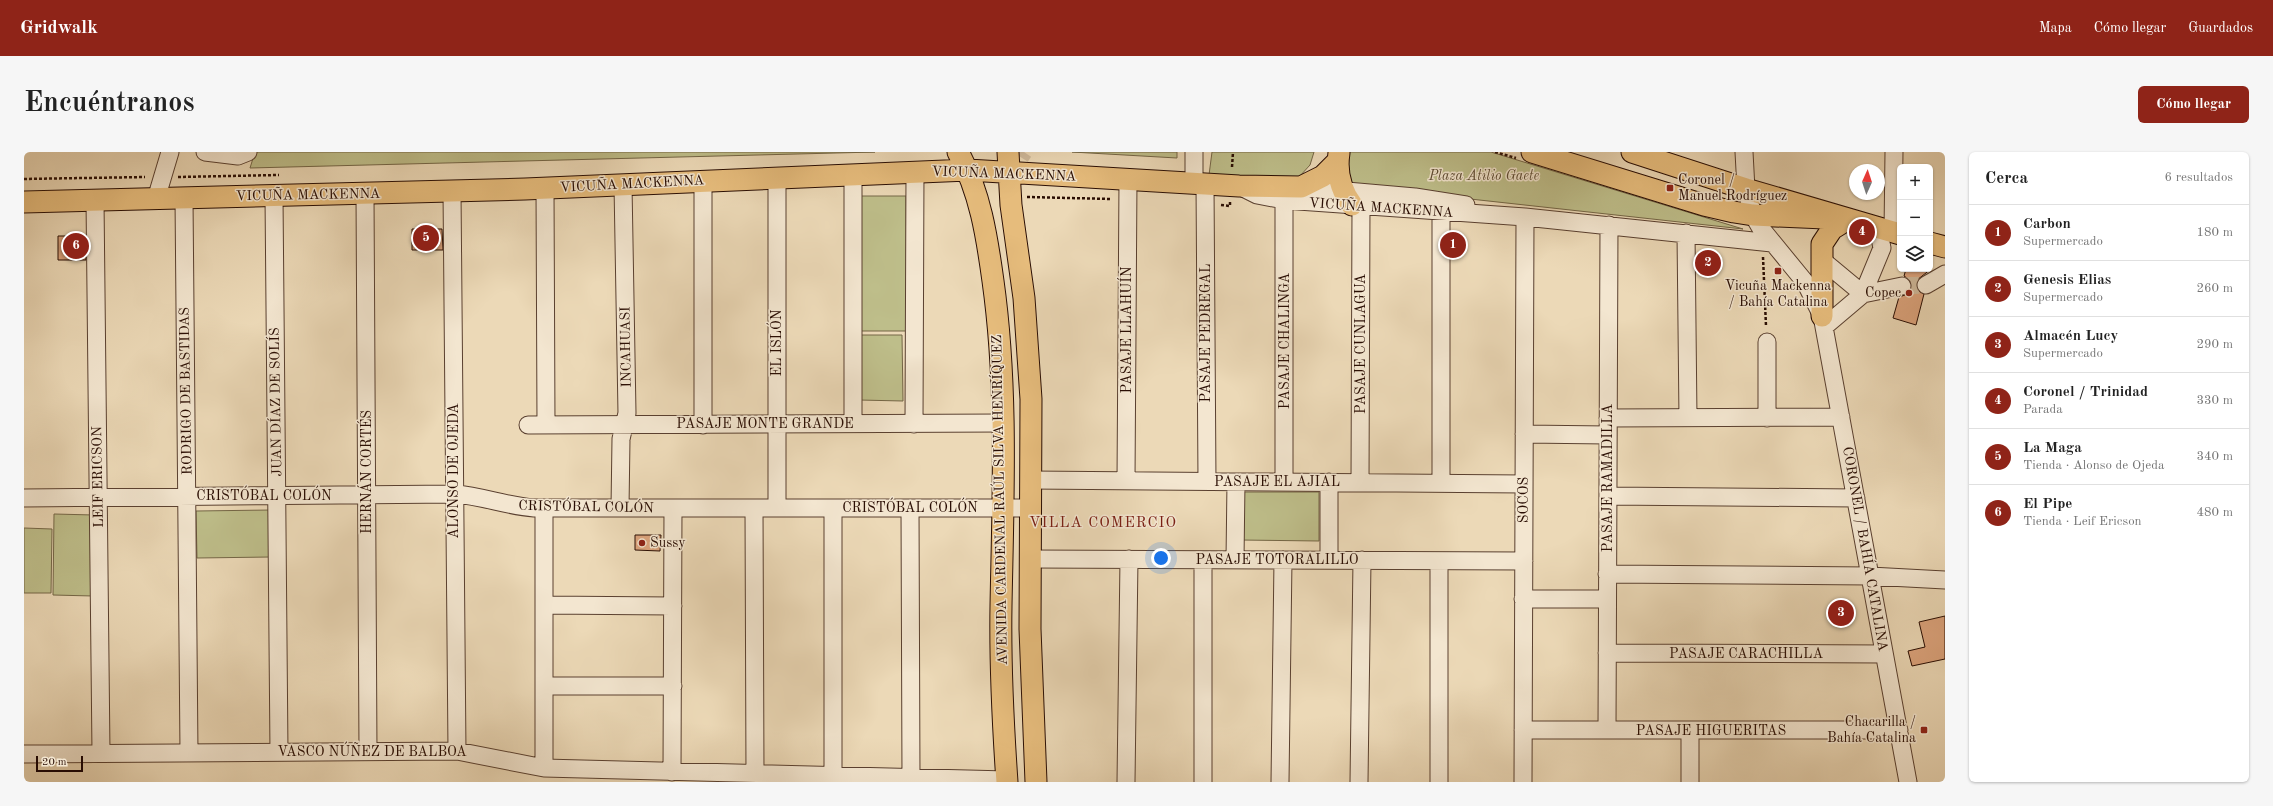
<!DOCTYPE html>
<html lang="es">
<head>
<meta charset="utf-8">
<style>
  body { margin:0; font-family:"Old Standard TT",serif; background:#f6f6f6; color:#222 }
  .controls { position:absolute; right:12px; top:12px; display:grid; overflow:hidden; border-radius:6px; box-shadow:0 1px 3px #0004 }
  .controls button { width:36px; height:36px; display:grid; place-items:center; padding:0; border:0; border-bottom:1px solid #e0e0e0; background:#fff; color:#222; font:20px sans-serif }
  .compass { position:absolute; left:1825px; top:12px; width:36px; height:36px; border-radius:50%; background:#fff; box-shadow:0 1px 3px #0004; rotate:3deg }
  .scale { position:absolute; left:12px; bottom:10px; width:47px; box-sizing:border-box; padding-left:4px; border:2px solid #290d03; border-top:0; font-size:11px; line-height:14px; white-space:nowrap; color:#290d03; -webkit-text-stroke:3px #f3e6d0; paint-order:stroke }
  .you { position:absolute; left:1137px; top:406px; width:14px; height:14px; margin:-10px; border:3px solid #fff; border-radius:50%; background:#1a73e8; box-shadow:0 0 0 6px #1a73e833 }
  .badge { display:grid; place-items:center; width:26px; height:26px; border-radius:50%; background:#8f2418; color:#fff; font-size:13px; font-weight:700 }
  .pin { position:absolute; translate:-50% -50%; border:2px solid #fff; box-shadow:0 1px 4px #0006 }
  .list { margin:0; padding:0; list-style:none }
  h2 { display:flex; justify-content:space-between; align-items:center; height:52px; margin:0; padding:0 16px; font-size:17px }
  h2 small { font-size:13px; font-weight:400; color:#767676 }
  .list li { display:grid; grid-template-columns:26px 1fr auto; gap:12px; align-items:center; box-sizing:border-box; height:56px; padding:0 16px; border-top:1px solid #e0e0e0 }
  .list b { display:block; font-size:15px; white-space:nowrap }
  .list p { margin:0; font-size:13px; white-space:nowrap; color:#767676 }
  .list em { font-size:13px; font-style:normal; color:#767676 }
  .icon { flex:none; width:22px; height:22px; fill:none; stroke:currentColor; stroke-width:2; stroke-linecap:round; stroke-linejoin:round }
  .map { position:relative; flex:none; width:1921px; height:630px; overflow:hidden; border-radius:6px }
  header { display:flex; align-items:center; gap:24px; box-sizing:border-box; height:56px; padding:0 20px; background:#8f2418; color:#fff }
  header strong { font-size:19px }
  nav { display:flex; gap:22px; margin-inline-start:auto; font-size:14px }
  .intro { display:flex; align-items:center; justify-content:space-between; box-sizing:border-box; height:96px; padding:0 24px }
  h1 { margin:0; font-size:28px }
  .button { padding:10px 18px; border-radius:6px; background:#8f2418; color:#fff; font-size:14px; font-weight:700 }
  main { display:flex; gap:24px; padding:0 24px }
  aside { flex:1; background:#fff; border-radius:6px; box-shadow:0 1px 3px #0004 }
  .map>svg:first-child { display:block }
  .green { fill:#bebe8a; stroke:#746646 }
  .building { fill:#dca47d; stroke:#290d03 }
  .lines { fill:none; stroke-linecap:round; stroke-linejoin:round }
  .minor-tunnel { stroke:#cfba9c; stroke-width:17; stroke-dasharray:17 8; stroke-linecap:butt }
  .minor-casing { stroke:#5a4030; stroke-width:19 }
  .major-casing { stroke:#290d03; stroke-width:23 }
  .path { stroke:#290d03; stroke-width:2.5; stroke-dasharray:3 2; stroke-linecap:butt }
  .minor { stroke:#f3e6d0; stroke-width:17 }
  .major { stroke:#e6bc7c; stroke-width:21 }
  .poi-dot { fill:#8f2418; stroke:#f3e6d0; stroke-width:1.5 }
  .labels { text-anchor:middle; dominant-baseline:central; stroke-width:3; stroke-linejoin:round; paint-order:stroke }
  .street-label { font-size:14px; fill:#290d03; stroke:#f3e6d0 }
  .park-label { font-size:14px; font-style:italic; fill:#5d4b32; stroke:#f3e6d0 }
  .poi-label { font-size:14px; fill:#290d03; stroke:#f3e6d0; text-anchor:start }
  .neighbourhood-label { font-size:15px; letter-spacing:1px; fill:#7a1f14; stroke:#f3e6d0 }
</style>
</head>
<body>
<header>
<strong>Gridwalk</strong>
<nav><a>Mapa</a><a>Cómo llegar</a><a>Guardados</a></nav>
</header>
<div class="intro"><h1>Encuéntranos</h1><a class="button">Cómo llegar</a></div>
<main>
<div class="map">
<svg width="1921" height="630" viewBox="0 0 1921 630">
  <rect width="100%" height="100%" fill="#ecd9b7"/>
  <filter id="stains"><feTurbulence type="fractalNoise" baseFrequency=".005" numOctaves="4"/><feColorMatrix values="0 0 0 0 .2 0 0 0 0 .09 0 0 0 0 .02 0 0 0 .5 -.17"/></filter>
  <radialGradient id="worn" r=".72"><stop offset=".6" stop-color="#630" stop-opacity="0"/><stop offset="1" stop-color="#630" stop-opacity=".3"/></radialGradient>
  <path class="green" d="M231 0H851L226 16Z
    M1048 0H1153V6Z
    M1188 0H1290L1286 13 1275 25 1185 23Z
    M1323 0H1467L1719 77 1328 34 1322 7Z
    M833 44H882L883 179H834Z
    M835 183H878L879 249 835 248Z
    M1216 340H1295V389L1216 388Z
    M247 358V405L173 406 172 359Z
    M30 362 70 363 69 444 29 443Z
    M0 376 28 377 27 441H0Z"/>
  <path class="building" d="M388 77H418L419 98H388Z
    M34 84H61L62 108H34Z
    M1882 117H1907L1893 128V138L1900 142 1892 173 1869 166 1875 145 1884 142 1888 137 1886 128 1880 124Z
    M611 383H637L636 399 611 398Z
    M1921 464V507L1888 514 1884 499 1901 495 1895 470Z"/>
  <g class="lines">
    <path class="minor-tunnel" d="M983 26 1000 0
      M1878 134 1902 133"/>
    <defs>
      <path id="minor" d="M181 0 214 4 224 0
        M1170 0V31
        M1720 0 1722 37 1729 63 1736 75 1781 130 1798 164 1884 630
        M679 29V273
        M1181 32 1183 329
        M1277 35 1391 45 1442 53
        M521 36 522 273
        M1219 36 1233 43 1260 48 1501 65 1748 91
        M428 39 433 599
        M341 42 344 599
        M250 44 255 600
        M160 46 165 600
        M132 47 146 0
        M71 48 77 601
        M1869 80 1870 0
        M1662 81 1664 266
        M1798 108 1839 142
        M1902 133 1921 122
        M1839 142 1878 134
        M1800 175 1839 142 1858 96 1854 76
        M1584 266 1817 265
        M1743 266V190
        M829 272V22
        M890 272 891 20
        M504 273 979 271
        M1500 282 1584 283
        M1006 328 1500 332
        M1102 329 1104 28
        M1260 330V48
        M1305 330V408
        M1336 331 1337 54
        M1417 331V61
        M1584 344 1832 346
        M0 346 431 342C458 344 483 354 510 356H1006
        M596 356 597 287 603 261 599 33
        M730 356 731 622
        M753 356V26
        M809 356V624
        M886 356 887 626
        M1006 407 1500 409
        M1179 408V630
        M1211 408 1212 330
        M1583 422 1846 424 1921 428
        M1499 447H1583
        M520 453 649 454
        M1583 501 1860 502
        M520 534H649
        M1499 578H1875
        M1583 578 1585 73
        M1666 579V630
        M0 602 433 599 520 616 983 628
        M520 616V356
        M648 620 649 356
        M1102 630 1105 407
        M1256 630 1259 408
        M1335 630 1338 408
        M1415 630V409
        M1499 630 1501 65"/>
      <path id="major" d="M934 0C956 39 963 85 969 129 984 236 979 346 977 454 976 513 979 572 983 630
        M984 0 987 53 1000 146 1007 247 1006 477 1012 630
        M1508 0 1680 53 1710 60 1729 63 1824 67
        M1608 0 1722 37 1876 82
        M1315 1C1312 20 1317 38 1328 53
        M0 50 501 37 944 18 1215 34 1277 35 1299 24 1314 9
        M1906 91 1921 95
        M1798 164V92L1808 77 1824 67"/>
    </defs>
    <use href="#minor" class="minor-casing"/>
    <use href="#major" class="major-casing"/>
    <path class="path" d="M1471 0 1492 6
      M1208 15 1209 0
      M154 25 255 23
      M0 27 121 25
      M1003 45 1088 47
      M1197 53 1206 54V50
      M1739 105 1742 174"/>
    <use href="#minor" class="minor"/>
    <use href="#major" class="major"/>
  </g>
  <g class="poi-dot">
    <rect x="1642" y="32" width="8" height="8" rx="2"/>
    <rect x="1750" y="115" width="8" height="8" rx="2"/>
    <circle cx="1885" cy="141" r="4"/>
    <circle cx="618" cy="391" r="4"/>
    <rect x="1896" y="574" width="8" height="8" rx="2"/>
  </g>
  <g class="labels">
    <g class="street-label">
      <text transform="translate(980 22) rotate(2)">VICUÑA MACKENNA</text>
      <text transform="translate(608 32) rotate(-3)">VICUÑA MACKENNA</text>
      <text transform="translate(284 43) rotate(-1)">VICUÑA MACKENNA</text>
      <text transform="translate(1357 56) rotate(4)">VICUÑA MACKENNA</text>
      <text transform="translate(1103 178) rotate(-90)">PASAJE LLAHUÍN</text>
      <text transform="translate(1182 181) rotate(-90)">PASAJE PEDREGAL</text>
      <text transform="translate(1261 189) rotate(-90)">PASAJE CHALINGA</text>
      <text transform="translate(753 191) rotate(-90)">EL ISLÓN</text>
      <text transform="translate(1337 192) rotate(-90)">PASAJE CUNLAGUA</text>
      <text transform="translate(602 195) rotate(-91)">INCAHUASI</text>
      <text transform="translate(162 239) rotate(-91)">RODRIGO DE BASTIDAS</text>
      <text transform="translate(252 250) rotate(-91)">JUAN DÍAZ DE SOLÍS</text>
      <text x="741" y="272">PASAJE MONTE GRANDE</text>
      <text transform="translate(430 319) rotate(-90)">ALONSO DE OJEDA</text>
      <text transform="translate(343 320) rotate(-90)">HERNÁN CORTÉS</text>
      <text transform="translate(74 325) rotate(-91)">LEIF ERICSON</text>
      <text transform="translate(1584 326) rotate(-90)">PASAJE RAMADILLA</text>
      <text x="1253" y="330">PASAJE EL AJIAL</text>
      <text x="240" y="344">CRISTÓBAL COLÓN</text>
      <text transform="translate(976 348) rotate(-91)">AVENIDA CARDENAL RAÚL SILVA HENRÍQUEZ</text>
      <text transform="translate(1500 348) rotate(-90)">SOCOS</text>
      <text transform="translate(562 355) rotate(1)">CRISTÓBAL COLÓN</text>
      <text x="886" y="356">CRISTÓBAL COLÓN</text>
      <text transform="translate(1841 397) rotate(80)">CORONEL / BAHÍA CATALINA</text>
      <text x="1253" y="408">PASAJE TOTORALILLO</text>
      <text x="1722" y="502">PASAJE CARACHILLA</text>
      <text x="1687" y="579">PASAJE HIGUERITAS</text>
      <text x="348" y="600">VASCO NÚÑEZ DE BALBOA</text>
    </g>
    <g class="park-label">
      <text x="1460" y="24">Plaza Atilio Gaete</text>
    </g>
    <g class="poi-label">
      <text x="1654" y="28">Coronel /<tspan x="1654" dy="16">Manuel Rodríguez</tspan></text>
      <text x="1754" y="134" text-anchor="middle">Vicuña Mackenna<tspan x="1754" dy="16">/ Bahía Catalina</tspan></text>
      <text x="1877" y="141" text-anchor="end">Copec</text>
      <text x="626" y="391">Sussy</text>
      <text x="1892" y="570" text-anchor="end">Chacarilla /<tspan x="1892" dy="16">Bahía Catalina</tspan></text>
    </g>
    <g class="neighbourhood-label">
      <text x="1079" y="371">VILLA COMERCIO</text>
    </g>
  </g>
  <rect width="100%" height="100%" filter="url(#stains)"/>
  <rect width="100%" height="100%" fill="url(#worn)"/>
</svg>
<div class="controls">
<button>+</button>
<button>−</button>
<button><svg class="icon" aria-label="layers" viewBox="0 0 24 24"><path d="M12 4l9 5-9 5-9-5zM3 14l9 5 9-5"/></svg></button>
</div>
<svg class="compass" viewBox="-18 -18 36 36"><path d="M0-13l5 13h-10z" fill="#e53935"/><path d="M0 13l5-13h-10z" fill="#767676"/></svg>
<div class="scale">20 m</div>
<div class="you"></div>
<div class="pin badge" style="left:1429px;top:93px">1</div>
<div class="pin badge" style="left:1684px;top:111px">2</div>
<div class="pin badge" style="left:1817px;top:461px">3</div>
<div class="pin badge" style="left:1838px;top:80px">4</div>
<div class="pin badge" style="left:402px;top:86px">5</div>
<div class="pin badge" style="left:52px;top:94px">6</div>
</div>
<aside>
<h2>Cerca<small>6 resultados</small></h2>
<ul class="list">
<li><span class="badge">1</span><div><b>Carbon</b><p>Supermercado</p></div><em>180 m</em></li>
<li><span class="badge">2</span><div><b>Genesis Elias</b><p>Supermercado</p></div><em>260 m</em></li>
<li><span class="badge">3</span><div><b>Almacén Lucy</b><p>Supermercado</p></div><em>290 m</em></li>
<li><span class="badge">4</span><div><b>Coronel / Trinidad</b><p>Parada</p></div><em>330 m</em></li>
<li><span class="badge">5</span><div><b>La Maga</b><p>Tienda · Alonso de Ojeda</p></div><em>340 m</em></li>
<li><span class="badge">6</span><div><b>El Pipe</b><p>Tienda · Leif Ericson</p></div><em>480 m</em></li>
</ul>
</aside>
</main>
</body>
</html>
